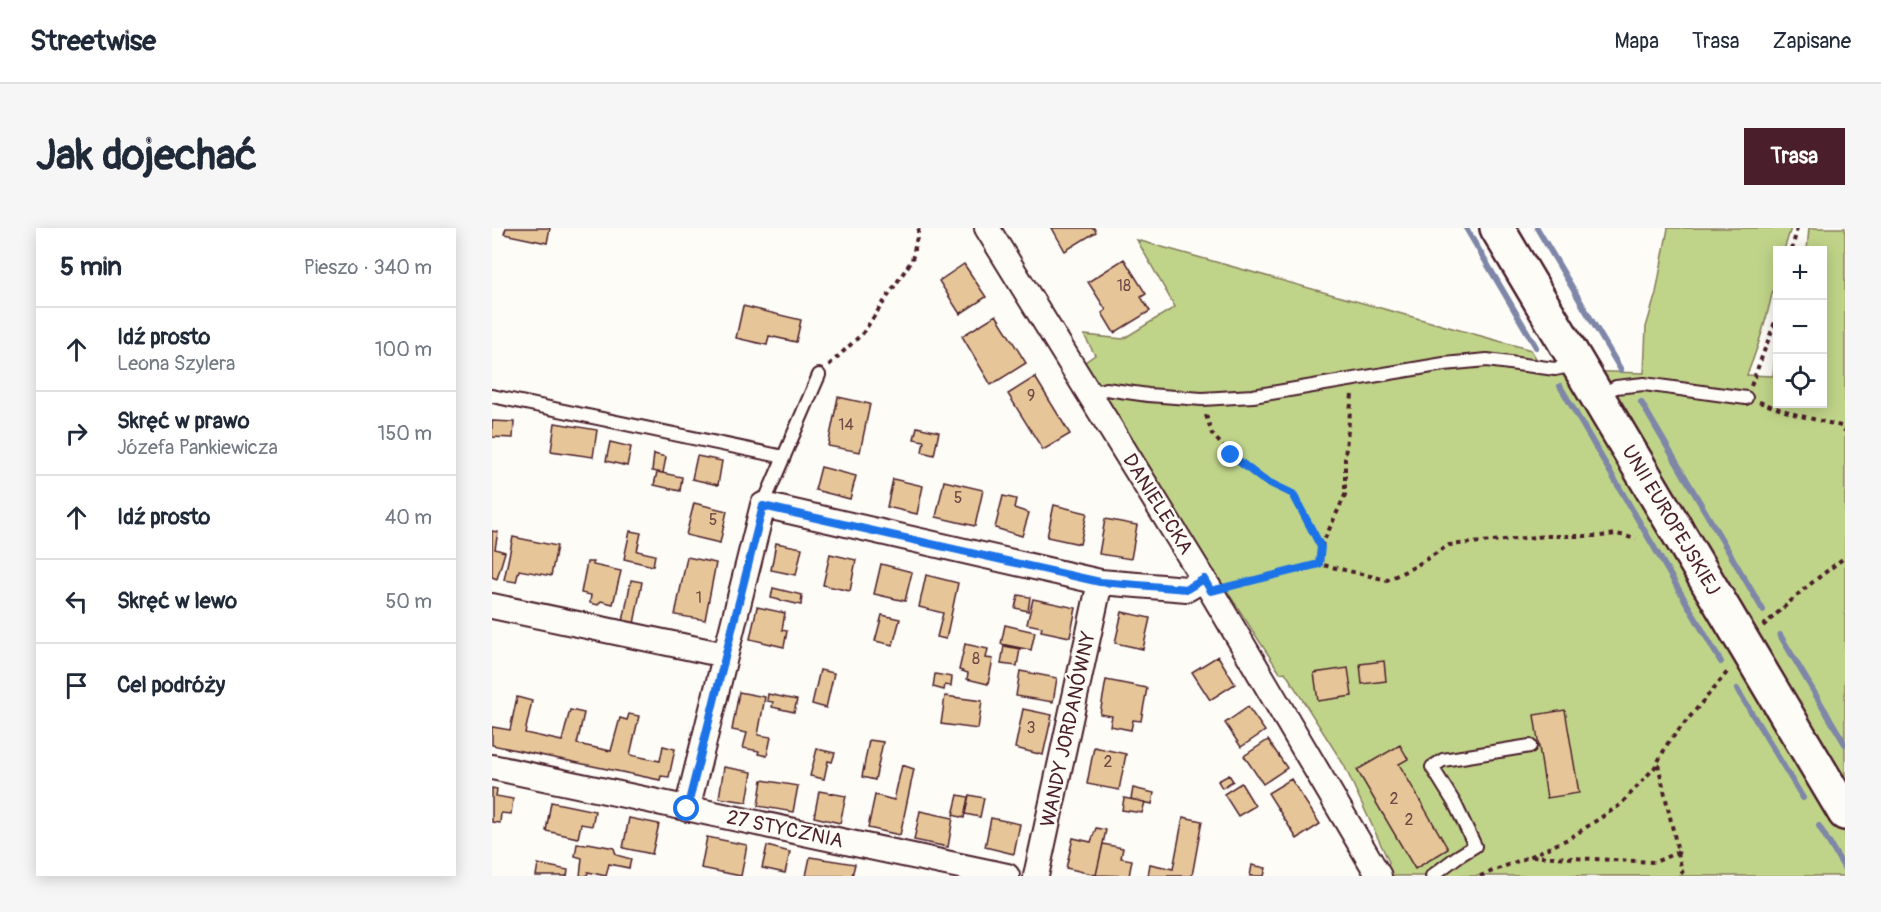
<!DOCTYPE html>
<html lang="pl">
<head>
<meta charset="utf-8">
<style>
  body { margin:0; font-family:Pangolin,sans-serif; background:#f6f6f7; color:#1f2937 }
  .controls { position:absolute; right:18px; top:18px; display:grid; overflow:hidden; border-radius:0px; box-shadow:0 3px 15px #0003 }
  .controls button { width:54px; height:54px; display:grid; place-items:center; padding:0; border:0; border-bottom:2px solid #e0e1e3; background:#fff; color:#1f2937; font:30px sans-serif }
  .stop { position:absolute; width:18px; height:18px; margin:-14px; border:4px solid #1a73e8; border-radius:50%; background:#fff }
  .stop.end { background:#1a73e8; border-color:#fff; box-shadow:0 2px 6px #0008 }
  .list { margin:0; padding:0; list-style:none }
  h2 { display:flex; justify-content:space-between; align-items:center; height:78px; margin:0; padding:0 24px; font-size:26px }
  h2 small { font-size:20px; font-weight:400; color:#747a83 }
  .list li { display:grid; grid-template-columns:39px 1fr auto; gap:18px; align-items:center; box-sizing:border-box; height:84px; padding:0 24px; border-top:2px solid #e0e1e3 }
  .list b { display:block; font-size:22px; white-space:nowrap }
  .list p { margin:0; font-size:20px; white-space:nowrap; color:#747a83 }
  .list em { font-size:20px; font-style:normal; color:#747a83 }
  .icon { flex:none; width:33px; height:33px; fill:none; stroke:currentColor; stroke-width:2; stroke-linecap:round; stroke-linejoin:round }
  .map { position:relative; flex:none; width:1353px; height:648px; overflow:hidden; border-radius:0px }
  header { display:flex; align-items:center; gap:36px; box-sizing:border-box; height:84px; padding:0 30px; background:#fff; border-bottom:2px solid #e0e1e3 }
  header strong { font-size:28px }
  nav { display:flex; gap:33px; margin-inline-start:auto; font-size:21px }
  .intro { display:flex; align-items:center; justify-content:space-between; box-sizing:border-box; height:144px; padding:0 36px }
  h1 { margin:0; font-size:42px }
  .button { padding:15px 27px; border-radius:0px; background:#4a1f2b; color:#fff; font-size:21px; font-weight:700 }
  main { display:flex; gap:36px; padding:0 36px }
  aside { flex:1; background:#fff; border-radius:0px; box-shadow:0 3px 15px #0003 }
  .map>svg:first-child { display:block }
  .green { fill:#c0d489; stroke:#857a5a; stroke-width:1.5 }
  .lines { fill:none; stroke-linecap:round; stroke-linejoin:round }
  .stream { stroke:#7e87a7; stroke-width:6 }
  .building { fill:#e6c698; stroke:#4a1f2b; stroke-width:1.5 }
  .lane-casing { stroke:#4a1f2b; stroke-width:16 }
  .street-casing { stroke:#4a1f2b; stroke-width:28 }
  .secondary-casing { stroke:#4a1f2b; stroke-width:38 }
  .path { stroke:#4a1f2b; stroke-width:4; stroke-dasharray:4.5 4.5; stroke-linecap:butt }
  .lane { stroke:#fdfcf7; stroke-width:12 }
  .street { stroke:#fdfcf7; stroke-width:24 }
  .secondary { stroke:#fdfcf7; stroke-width:33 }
  .route { stroke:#1a73e8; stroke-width:8 }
  .labels { text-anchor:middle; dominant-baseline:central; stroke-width:4.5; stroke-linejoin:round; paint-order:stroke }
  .number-label { font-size:16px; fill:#714946 }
  .street-label { font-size:20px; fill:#4a1f2b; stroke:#fdfcf7 }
</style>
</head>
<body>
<header>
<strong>Streetwise</strong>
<nav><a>Mapa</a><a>Trasa</a><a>Zapisane</a></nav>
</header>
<div class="intro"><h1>Jak dojechać</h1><a class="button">Trasa</a></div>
<main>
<aside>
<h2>5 min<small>Pieszo · 340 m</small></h2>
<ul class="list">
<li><svg class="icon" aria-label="ahead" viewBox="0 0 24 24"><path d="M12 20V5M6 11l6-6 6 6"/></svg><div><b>Idź prosto</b><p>Leona Szylera</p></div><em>100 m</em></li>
<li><svg class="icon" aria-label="right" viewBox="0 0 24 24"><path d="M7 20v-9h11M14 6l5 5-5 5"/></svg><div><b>Skręć w prawo</b><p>Józefa Pankiewicza</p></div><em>150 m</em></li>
<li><svg class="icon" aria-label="ahead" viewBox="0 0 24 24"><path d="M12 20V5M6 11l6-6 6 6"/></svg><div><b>Idź prosto</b></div><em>40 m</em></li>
<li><svg class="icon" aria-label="left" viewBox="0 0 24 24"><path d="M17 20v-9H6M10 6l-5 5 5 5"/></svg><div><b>Skręć w lewo</b></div><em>50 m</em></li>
<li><svg class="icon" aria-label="arrive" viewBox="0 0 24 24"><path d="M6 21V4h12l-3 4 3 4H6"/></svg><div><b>Cel podróży</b></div></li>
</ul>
</aside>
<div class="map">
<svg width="1353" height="648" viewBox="0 0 1353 648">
  <rect width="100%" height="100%" fill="#fdfcf7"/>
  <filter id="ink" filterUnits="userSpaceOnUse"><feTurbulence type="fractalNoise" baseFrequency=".0167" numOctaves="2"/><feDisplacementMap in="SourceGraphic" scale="12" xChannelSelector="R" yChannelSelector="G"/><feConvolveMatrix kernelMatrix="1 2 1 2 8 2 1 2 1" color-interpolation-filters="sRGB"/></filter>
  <g filter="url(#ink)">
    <path class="green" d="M1176 0H1299L1292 22H1286C1285 59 1269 112 1255 147L1281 148 1283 128 1285 123 1286 176H1330V22H1315L1317 0H1353V648H893L897 634 852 537 793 444 788 445 636 210 593 134 603 127 592 107 631 111 683 79 645 12 1039 122 1051 142 1152 145 1154 99 1164 65Z"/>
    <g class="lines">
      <path class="stream" d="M974 0 1044 119
        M1045 0 1129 142
        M1068 158 1229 434
        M1149 174 1271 382
        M1288 407 1353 516
        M1245 461 1311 570
        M1327 598 1353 641"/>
    </g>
    <path class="building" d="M14 0H58L55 15 12 6Z
      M560 0H602L604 4 573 23Z
      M632 31 654 66 649 69 658 83 622 105 610 85 614 82 596 54Z
      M472 36 494 69 468 86 447 53Z
      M251 78 309 92 304 114 277 108 275 117 244 110Z
      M504 87 534 135 499 157 470 108Z
      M543 149 578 206 551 222 516 166Z
      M346 169 378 176 368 224 336 218Z
      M0 193 22 194 21 210 0 209Z
      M63 195 105 202 101 229 59 223Z
      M425 199 447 204 442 227 430 224 432 213 422 211Z
      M118 214 139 219 135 238 114 233Z
      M162 226 174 229 171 245 160 243Z
      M205 228 230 233 226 257 200 251Z
      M329 239 364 248 358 271 323 262Z
      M165 244 190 249 188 263 162 257Z
      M401 251 431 258 425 286 395 279Z
      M452 253 491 262 483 298 444 289Z
      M511 268 524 271 522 280 537 285 530 308 503 300Z
      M202 275 235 283 228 315 194 307Z
      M562 277 595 285 588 316 555 309Z
      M613 291 645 297 639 331 607 326Z
      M0 303 6 304 3 321 13 324 5 351 0 349Z
      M138 303 149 305 145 323 163 327 161 338 132 331Z
      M21 309 65 318 59 348 27 342 24 354 12 352Z
      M284 315 310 320 304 347 279 342Z
      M338 326 364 332 358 363 331 357Z
      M195 329 224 335 213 392 183 387Z
      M95 334H101V337L129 343 121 376 109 373 106 377 98 375 99 367 89 365Z
      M389 336 420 344 413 373 382 366Z
      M434 347 466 355 454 411 445 409 451 385 427 379Z
      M139 352 150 354 142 396 131 394Z
      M281 360 310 367 309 377 279 370Z
      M526 367 538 369 536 383 523 380Z
      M541 371 584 380 578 409 549 403 550 399 535 396Z
      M265 379 293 385 290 402 295 403 292 419 258 411Z
      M630 384 658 390 651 421 623 415Z
      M390 387 408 391 401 417 383 413Z
      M513 397 543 404 539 422 509 416Z
      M473 416 496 421 494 430 501 431 496 456 475 451 476 445 467 442Z
      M512 418 528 421 525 438 509 436Z
      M726 428 743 456 718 472 700 444Z
      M892 433 894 453 870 456 868 436Z
      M856 440 860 468 826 473 822 445Z
      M328 442 342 445 334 480 320 476Z
      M528 443 565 450 561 474 524 468Z
      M443 446 460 449 459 458 453 457 452 462 441 459Z
      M614 452 655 460 649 493 641 492 639 502 618 498 620 488 608 486Z
      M247 464 273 469 266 507 279 509 275 528 266 526 267 523 251 520 255 505 240 502Z
      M276 466 305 472 302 484 280 479 281 474 275 473Z
      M453 468 490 473 486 501 449 496Z
      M25 469 40 473 33 505 70 513 78 482 92 485 85 516 119 523 128 490 135 492 137 486 147 488 138 527 168 533 171 518 183 521 177 549 169 548 168 552 0 517V499L18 502Z
      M756 479 773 503 749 519 733 495Z
      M531 481 560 487 551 527 523 520Z
      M1073 482 1087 565 1055 570 1042 487Z
      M377 512 391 514 383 552 370 549Z
      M776 512 795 540 771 556 752 528Z
      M908 517 916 531 907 536 956 621 923 641 865 542Z
      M602 519 634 526 627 562 595 556Z
      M325 521 343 525 340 534 336 533 332 551 318 548Z
      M410 537 422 541 408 607 376 600 383 567 402 572Z
      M232 539 260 544 255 574 227 570Z
      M737 547 741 553 730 560 726 553Z
      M799 551 828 596 805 611 776 565Z
      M270 552 306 558 301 584 266 578Z
      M749 555 763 578 746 588 732 566Z
      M0 560 5 561 4 568 21 571 19 586 9 585 8 595 0 594Z
      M641 560 662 565 660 576 639 571Z
      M327 563 354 568 348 595 322 589Z
      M466 567 476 569 472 590 461 587Z
      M477 567 492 570 488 589 473 586Z
      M632 570 653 574 650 585 630 582Z
      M59 574 103 583 100 598 89 596 86 610 54 603Z
      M428 583 461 590 456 619 422 612Z
      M691 589 710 593 700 648H656L658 636 681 641Z
      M137 590 167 596 160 626 131 620Z
      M499 590 528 596 522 626 493 619Z
      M604 600 614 602 604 647 574 640 581 610 599 614Z
      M215 609 255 617 249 648 209 640Z
      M96 615 122 620 124 627 139 631 137 640 117 636 114 648 96 644 95 648H88L90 630 83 628 85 616 95 617Z
      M611 616 631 620 629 630 640 632 637 648 604 647Z
      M275 618 298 624 293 645 270 640Z
      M318 629 363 636 360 648H314Z
      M46 636 76 642 75 648H44Z
      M760 637 774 640 772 648H758Z"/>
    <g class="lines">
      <defs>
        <path id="lane" d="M598 165 614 161 656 167 710 171 761 168 952 136 995 132 1063 141 1073 139 1082 133
          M0 168 292 229
          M1106 168 1124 159 1152 156 1254 170
          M271 277 327 147
          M940 648 965 629 983 618 963 576 940 539 951 532 1038 518"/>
        <path id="street" d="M495 0 719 363 887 648
          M0 378 233 427
          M0 539 515 648
          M195 581 271 277 608 354 695 361 712 351
          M544 648 608 354"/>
        <path id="secondary" d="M1005 0 1353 585"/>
      </defs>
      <use href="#lane" class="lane-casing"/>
      <use href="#street" class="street-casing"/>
      <use href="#secondary" class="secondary-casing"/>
      <path class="path" d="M1300 22 1305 0
        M337 137 371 105 420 32 427 0
        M1259 158 1286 86
        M860 167 853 228V267L829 319 827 336 895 352 922 339 957 317 1055 308H1108L1125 306 1144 311
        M1267 174 1305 187 1349 198 1353 203
        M714 187 720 206 739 227 770 251 801 266 828 318
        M741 357 827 336
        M1271 398 1312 361 1353 329
        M1186 624 1190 644 1194 648
        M1040 628 1163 634 1186 624 1166 536
        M988 648 1039 628 1078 610 1128 577 1163 539 1176 515 1237 442"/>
      <use href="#lane" class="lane"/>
      <use href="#street" class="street"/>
      <use href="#secondary" class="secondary"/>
    </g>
  </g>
  <g class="lines" filter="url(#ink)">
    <path class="route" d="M195 581 271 278 608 354 695 361 712 351 719 363 827 336 829 319 801 266 770 251 739 227"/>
  </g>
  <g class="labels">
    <g class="number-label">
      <text x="632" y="58">18</text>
      <text x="539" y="168">9</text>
      <text x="354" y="197">14</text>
      <text x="466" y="270">5</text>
      <text x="221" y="292">5</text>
      <text x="207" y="370">1</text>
      <text x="484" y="431">8</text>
      <text x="539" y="500">3</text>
      <text x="616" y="534">2</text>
      <text x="902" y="571">2</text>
      <text x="917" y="592">2</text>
    </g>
    <g class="street-label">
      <text transform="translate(666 276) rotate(58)">DANIELECKA</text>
      <text transform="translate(1179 292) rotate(59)">UNII EUROPEJSKIEJ</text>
      <text transform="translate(576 501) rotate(-78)">WANDY JORDANÓWNY</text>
      <text transform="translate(293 601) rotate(12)">27 STYCZNIA</text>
    </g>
  </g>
</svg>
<div class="controls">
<button>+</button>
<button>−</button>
<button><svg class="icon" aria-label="locate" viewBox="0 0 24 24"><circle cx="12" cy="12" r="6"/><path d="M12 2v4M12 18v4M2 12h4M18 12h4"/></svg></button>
</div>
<div class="stop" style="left:195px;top:581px"></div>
<div class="stop end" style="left:739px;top:227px"></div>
</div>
</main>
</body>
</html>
